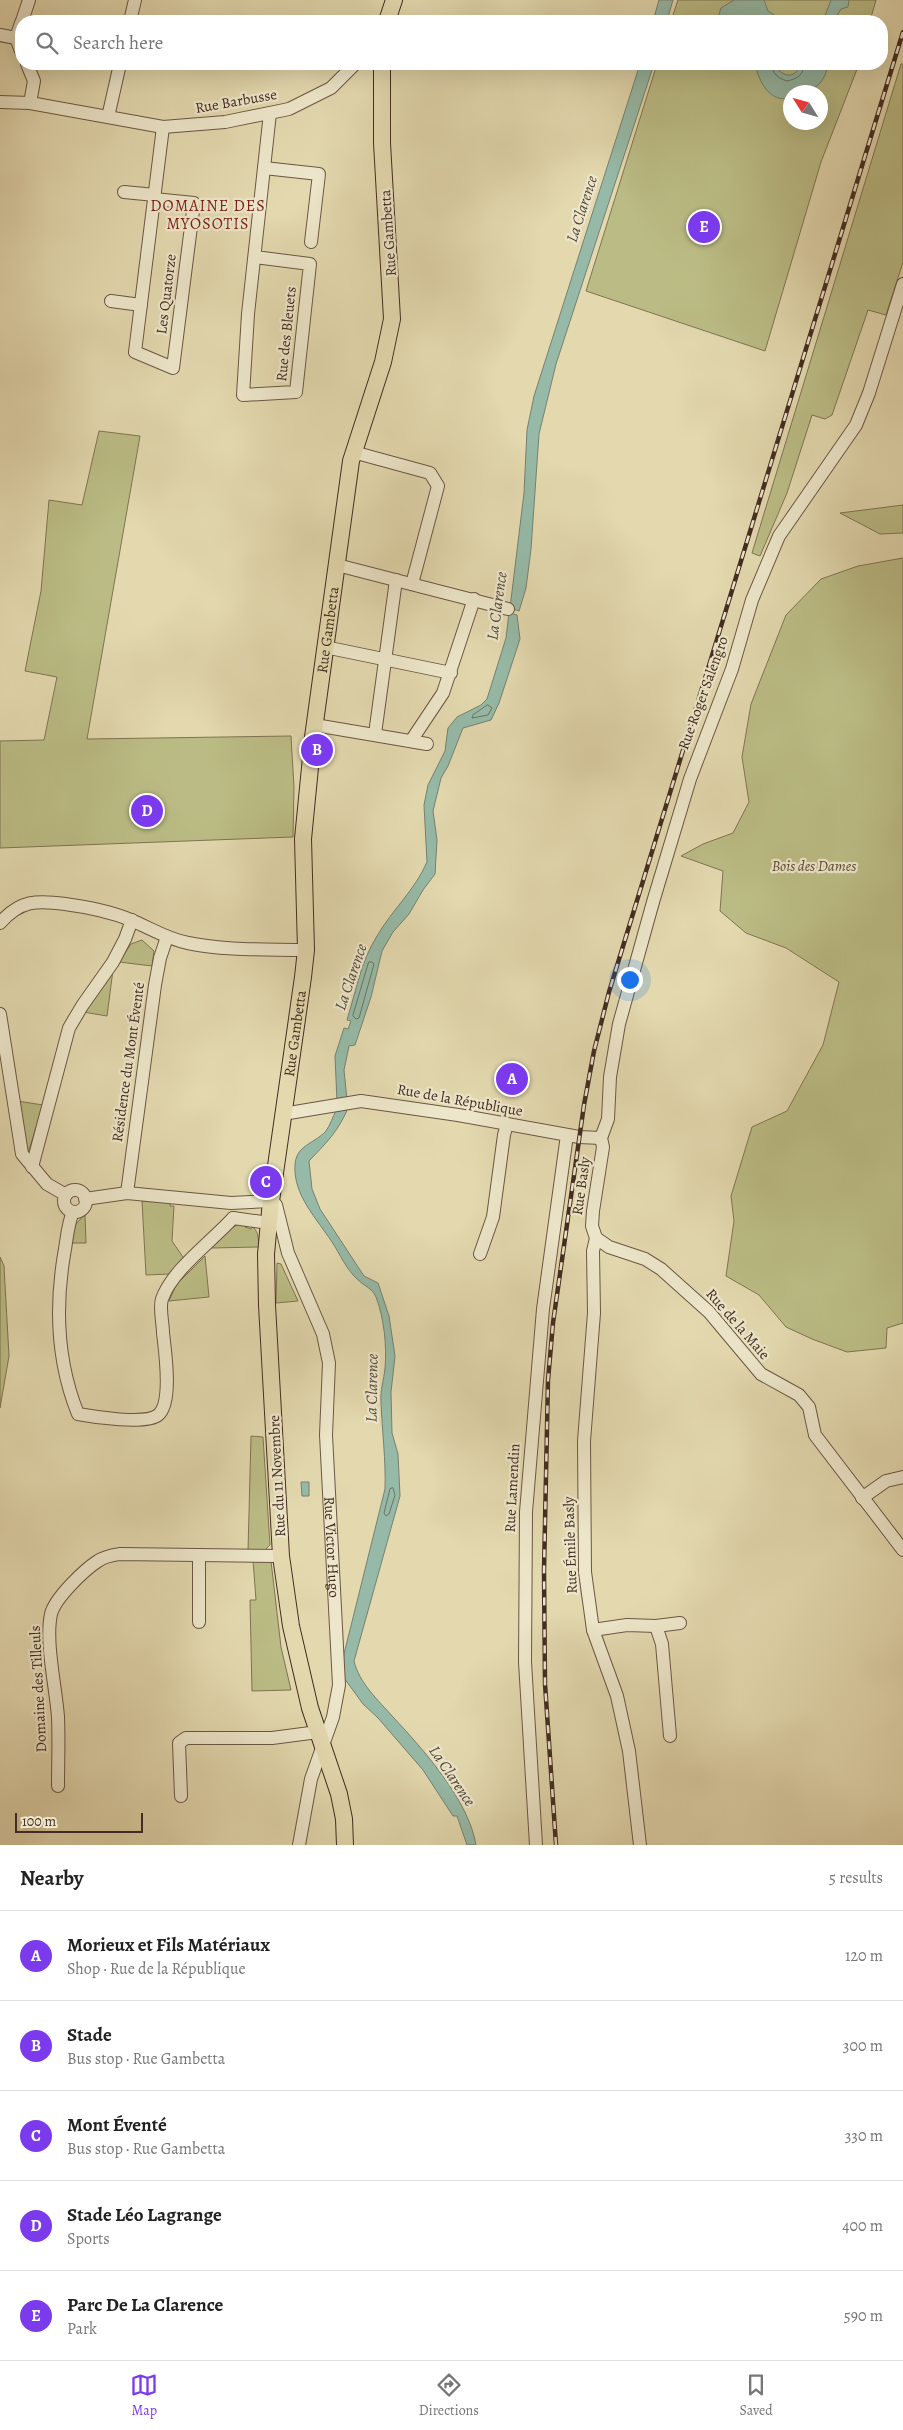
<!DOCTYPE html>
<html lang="en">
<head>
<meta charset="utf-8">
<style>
  body { margin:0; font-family:Alegreya,serif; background:#f6f6f6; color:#222 }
  .compass { position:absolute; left:783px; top:85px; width:45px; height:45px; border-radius:50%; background:#fff; box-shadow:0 5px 20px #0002; rotate:307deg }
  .scale { position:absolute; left:15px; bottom:12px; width:128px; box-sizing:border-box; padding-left:5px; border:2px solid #432c21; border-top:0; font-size:14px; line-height:18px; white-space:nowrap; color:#432c21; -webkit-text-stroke:4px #ede6ca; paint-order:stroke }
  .you { position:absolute; left:629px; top:979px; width:18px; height:18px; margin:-12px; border:4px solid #fff; border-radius:50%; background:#1a73e8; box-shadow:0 0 0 8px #1a73e833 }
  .badge { display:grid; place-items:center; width:32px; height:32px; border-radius:50%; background:#7c3aed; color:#fff; font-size:16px; font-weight:700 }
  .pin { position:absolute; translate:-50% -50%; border:2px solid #fff; box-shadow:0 1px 5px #0006 }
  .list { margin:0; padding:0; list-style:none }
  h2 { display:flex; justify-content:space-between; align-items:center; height:65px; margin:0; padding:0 20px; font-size:21px }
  h2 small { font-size:16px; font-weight:400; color:#767676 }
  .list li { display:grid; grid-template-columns:32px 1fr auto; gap:15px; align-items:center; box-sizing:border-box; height:90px; padding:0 20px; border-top:1px solid #e0e0e0 }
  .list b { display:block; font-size:19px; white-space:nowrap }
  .list p { margin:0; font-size:16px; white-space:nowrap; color:#767676 }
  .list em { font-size:16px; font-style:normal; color:#767676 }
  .icon { flex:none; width:28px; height:28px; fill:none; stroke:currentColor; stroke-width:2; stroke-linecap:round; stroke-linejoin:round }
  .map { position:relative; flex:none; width:903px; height:1845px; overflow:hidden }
  .search { position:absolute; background:#fff; box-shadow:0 5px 20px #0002; left:15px; right:15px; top:15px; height:55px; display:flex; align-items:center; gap:12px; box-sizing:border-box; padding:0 18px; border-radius:20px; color:#767676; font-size:19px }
  .sheet { height:515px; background:#fff }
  nav { display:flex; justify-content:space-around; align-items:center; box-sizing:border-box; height:70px; border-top:1px solid #e0e0e0; background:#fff; font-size:14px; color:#767676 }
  nav a { display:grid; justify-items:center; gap:2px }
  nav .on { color:#7c3aed }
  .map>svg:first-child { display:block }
  .green { fill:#bbbc85; stroke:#7f7453; fill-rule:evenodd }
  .water { fill:#96baa7; stroke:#758171 }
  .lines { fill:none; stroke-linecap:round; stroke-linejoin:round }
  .shore { stroke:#6c7364; stroke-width:1 }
  .minor-casing { stroke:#6b5744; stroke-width:14 }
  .major-casing { stroke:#432c21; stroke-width:18 }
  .minor { stroke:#ede6ca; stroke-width:12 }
  .major { stroke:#e3d8ae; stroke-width:16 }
  .rail-casing { stroke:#432c21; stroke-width:4.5 }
  .rail { stroke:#ede6ca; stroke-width:2.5; stroke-dasharray:8; stroke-linecap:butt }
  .labels { text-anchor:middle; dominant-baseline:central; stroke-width:4.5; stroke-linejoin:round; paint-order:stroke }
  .street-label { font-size:15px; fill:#432c21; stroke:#ede6ca }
  .park-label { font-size:15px; font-style:italic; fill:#5b4935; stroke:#ede6ca }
  .neighbourhood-label { font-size:16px; letter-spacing:1px; fill:#7a1f14; stroke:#ede6ca }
  .water-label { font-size:16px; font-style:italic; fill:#54483c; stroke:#ede6ca }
</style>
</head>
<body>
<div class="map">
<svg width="903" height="1845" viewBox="0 0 903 1845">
  <rect width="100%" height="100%" fill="#e3d8ae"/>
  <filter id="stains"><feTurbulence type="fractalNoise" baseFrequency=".004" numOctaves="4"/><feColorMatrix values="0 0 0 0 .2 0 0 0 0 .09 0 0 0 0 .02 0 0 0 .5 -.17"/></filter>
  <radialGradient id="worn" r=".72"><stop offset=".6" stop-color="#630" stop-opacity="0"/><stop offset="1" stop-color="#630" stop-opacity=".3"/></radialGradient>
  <path class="green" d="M678 0H876L870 21H671Z
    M657 64H859L821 162 765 351 586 291ZM790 92H820V122H790Z
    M901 64H903V262L886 315 868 310 832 415 825 419 812 415 787 493 760 556 752 553Z
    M99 431 140 436 87 739 291 736 294 787 293 837 0 848V741L44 740 57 677 25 671 41 591 49 500 82 505Z
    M903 505V533L880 534 840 513Z
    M903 558V1323L887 1328 886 1348 847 1352 812 1339 786 1327 759 1295 726 1276 734 1221 731 1196 752 1127 787 1111 823 1045 839 982 786 948 746 933 720 911 723 871 681 856 703 844 733 833 749 802 742 757 751 704 786 615 821 579 858 566Z
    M142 940 154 951 152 966 119 962 131 944Z
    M113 970 107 1016 83 1012Z
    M17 1101 43 1105 29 1150H26Z
    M142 1201 170 1202V1206H174L172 1241 185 1260 171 1274 146 1275Z
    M85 1214 86 1243H69L76 1224Z
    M239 1224H245V1227L251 1229 253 1227C259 1233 258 1238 259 1247L212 1248 230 1229Z
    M205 1256 209 1297 169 1301 176 1285Z
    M0 1257 4 1266 9 1356 0 1408Z
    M277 1263 281 1264 298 1301 276 1303Z
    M251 1436 263 1437 270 1545 263 1552 248 1551Z
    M253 1560 271 1561 281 1647 291 1690 252 1691 250 1600H256Z"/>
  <path class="water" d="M659 0H673L667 21H653Z
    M734 0H764L768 11 783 21H717L721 8Z
    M831 0H849L848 7 841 9 834 21H823Z
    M640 64H654L556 364 539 434 531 549 526 588 519 611 510 608 524 493 527 430 534 396Z
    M755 64H777V68C784 78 798 78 799 64H828C824 87 812 92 790 92V98C769 103 759 81 755 64Z
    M509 613 517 615 520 639 499 703 491 720 463 728 448 766 441 778 433 811 437 840 435 874 423 890 409 914 393 932 382 951 371 997 355 1045 349 1046 344 1070 347 1100 337 1102 335 1056 344 1028 348 1029 351 1021 347 1020C356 991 361 961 377 936 392 910 415 890 427 862L424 805 428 785 445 751 448 728 457 717 481 705 487 699 506 638Z
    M349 1106C338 1132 327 1142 309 1161L312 1189 320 1209 364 1276 378 1283 389 1316 395 1356 391 1392 392 1433 398 1454 400 1496 354 1661C359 1683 379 1701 393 1717 423 1749 469 1801 476 1845H467L457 1816H453L423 1770 378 1718 363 1704 344 1678 342 1662 385 1489C386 1460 382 1431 381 1402 380 1391 384 1379 385 1368 387 1346 384 1318 376 1297 372 1288 364 1286 357 1279 346 1269 340 1254 332 1242 317 1219 293 1195 295 1165 296 1145 314 1144 326 1131 330 1125 333 1117 336 1110Z
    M301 1482H309V1496H302Z"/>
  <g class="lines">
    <path class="shore" d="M772 64C772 74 778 78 787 81 797 79 804 75 804 64
      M488 705 492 708 488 715 472 718 473 715Z
      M369 962H372L374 964 359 1018 356 1019 353 1016Z
      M393 1488 395 1495 389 1514 386 1516 384 1513 390 1489Z"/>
    <defs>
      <g id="minor">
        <path d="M22 21 29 0"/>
        <path d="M130 21 135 0"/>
        <path d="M21 23 16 38 21 51"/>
        <path d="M0 35 21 39"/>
        <path d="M27 64 34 81 30 103"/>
        <path d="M0 102 30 103 163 127 225 122 289 109 331 88 355 64"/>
        <path d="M108 117 120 64"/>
        <path d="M264 168 319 174 311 242"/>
        <path d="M124 192 155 195"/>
        <path d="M154 199 194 203 173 368 135 352 163 127"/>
        <path d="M255 257 310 264 296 392 243 395 248 314 270 113"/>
        <path d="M111 301 141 305"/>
        <path d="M353 452 430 473 438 486 412 584"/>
        <path d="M337 565 508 609"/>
        <path d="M325 647 451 673"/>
        <path d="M315 725 427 744"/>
        <path d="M375 734 396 580"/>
        <path d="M411 741 443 693 474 599"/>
        <path d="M0 923C20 900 37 900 65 904 88 907 109 911 131 920 150 928 167 939 188 943 226 951 267 949 306 950"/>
        <path d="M0 1014 22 1154 47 1184 66 1195"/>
        <path d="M283 1114 361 1101 458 1115 579 1137 601 1138"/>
        <path d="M601 1138 608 1119 610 1077 619 1024 653 902 690 779 732 669 752 600 779 536 856 425 869 393 903 284"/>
        <path d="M601 1138 603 1147 593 1211 592 1226 596 1238 609 1247 645 1259 661 1269 709 1312 761 1374 799 1395 809 1407 815 1435 903 1550"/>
        <path d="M32 1167 69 1028 82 1006 113 962 125 939 132 920"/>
        <circle cx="75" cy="1201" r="11"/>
        <path d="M127 1193 155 985 160 958 167 937"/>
        <path id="s1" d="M85 1199 127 1193 231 1203 271 1201 276 1205 288 1253 323 1334 329 1363 326 1435 339 1685 333 1717 311 1779 299 1845"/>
        <path d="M73 1212C68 1223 67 1237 65 1249 55 1304 57 1362 78 1414 94 1417 146 1425 158 1415 173 1403 165 1351 163 1333 163 1323 159 1308 162 1299 172 1270 212 1241 233 1218"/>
        <path d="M233 1218 269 1223"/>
        <path d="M596 1238 593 1251 594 1313 584 1441 585 1572 593 1630 617 1696 629 1751 640 1845"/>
        <path d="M480 1254 493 1217 504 1135 507 1124"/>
        <path d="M862 1498 886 1481 903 1477"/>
        <path d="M199 1555V1622"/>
        <path d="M656 1626 662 1644 670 1736"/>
        <path d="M593 1630 627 1625 656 1626 680 1623"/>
        <path d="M58 1786C58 1763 59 1740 58 1717 56 1688 45 1642 51 1614 55 1598 84 1570 98 1561 105 1556 113 1555 120 1554L281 1556"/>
        <path d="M181 1796 179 1743 186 1738H272L318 1732"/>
        <path d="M536 1845 525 1662 526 1512 543 1309 567 1135"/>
      </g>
      <g id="major">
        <path d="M387 21 394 0"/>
        <path id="s2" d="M345 1845 344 1819 339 1794 310 1708 291 1626 281 1556 267 1305 266 1254 271 1201 303 977 306 950 303 839 313 737 351 461 383 362 392 319 382 143V64"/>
      </g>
    </defs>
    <use href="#minor" class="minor-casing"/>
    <use href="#major" class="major-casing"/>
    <use href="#minor" class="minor"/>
    <use href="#major" class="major"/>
    <defs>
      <path id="rail" d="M556 1845 545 1684 544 1571 548 1380 553 1323 584 1105 594 1051 609 992 903 32"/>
    </defs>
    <use href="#rail" class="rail-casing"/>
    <use href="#rail" class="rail"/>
  </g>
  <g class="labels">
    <g class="street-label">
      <text transform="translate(236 101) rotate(-10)">Rue Barbusse</text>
      <text transform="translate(388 233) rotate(-94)">Rue Gambetta</text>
      <text transform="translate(166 294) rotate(-83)">Les Quatorze</text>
      <text transform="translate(286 334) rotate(-84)">Rue des Bleuets</text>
      <text stroke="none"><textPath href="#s2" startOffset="1228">Rue Gambetta</textPath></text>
      <text transform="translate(703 693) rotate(-70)">Rue Roger Salengro</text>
      <text stroke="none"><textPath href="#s2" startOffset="822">Rue Gambetta</textPath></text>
      <text transform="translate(128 1062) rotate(-82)">Résidence du Mont Éventé</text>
      <text transform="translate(460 1100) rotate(10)">Rue de la République</text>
      <text transform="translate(581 1186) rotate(-82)">Rue Basly</text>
      <text transform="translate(738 1324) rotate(49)">Rue de la Maie</text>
      <text transform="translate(277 1476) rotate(-93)">Rue du 11 Novembre</text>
      <text transform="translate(512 1488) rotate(-87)">Rue Lamendin</text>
      <text transform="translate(570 1545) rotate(-92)">Rue Émile Basly</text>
      <text stroke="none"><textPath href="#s1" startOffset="545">Rue Victor Hugo</textPath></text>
      <text transform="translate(38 1689) rotate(-93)">Domaine des Tilleuls</text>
    </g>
    <g class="park-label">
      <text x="814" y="866">Bois des Dames</text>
    </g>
    <g class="neighbourhood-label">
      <text x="208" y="206">DOMAINE DES<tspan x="208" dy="18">MYOSOTIS</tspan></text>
    </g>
    <g class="water-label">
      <text transform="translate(582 209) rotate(-72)">La Clarence</text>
      <text transform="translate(497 606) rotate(-82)">La Clarence</text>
      <text transform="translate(351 977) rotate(-71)">La Clarence</text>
      <text transform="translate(372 1388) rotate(-89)">La Clarence</text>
      <text transform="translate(452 1776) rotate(56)">La Clarence</text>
    </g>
  </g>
  <rect width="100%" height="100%" filter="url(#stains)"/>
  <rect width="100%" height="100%" fill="url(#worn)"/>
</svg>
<svg class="compass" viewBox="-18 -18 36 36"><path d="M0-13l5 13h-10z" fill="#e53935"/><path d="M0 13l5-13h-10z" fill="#767676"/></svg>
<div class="scale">100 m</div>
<div class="you"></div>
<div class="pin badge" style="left:512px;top:1079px">A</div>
<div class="pin badge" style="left:317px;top:750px">B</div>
<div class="pin badge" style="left:266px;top:1182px">C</div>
<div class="pin badge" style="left:147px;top:811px">D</div>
<div class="pin badge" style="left:704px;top:227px">E</div>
<div class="search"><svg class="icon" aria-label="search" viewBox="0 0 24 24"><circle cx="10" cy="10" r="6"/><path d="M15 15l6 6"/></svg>Search here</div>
</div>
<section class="sheet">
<h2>Nearby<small>5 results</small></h2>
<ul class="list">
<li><span class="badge">A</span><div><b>Morieux et Fils Matériaux</b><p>Shop · Rue de la République</p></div><em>120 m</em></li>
<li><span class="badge">B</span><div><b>Stade</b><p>Bus stop · Rue Gambetta</p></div><em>300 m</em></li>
<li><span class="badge">C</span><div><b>Mont Éventé</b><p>Bus stop · Rue Gambetta</p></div><em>330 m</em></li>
<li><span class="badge">D</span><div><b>Stade Léo Lagrange</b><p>Sports</p></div><em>400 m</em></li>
<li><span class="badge">E</span><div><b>Parc De La Clarence</b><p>Park</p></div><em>590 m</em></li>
</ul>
</section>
<nav>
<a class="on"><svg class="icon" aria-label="map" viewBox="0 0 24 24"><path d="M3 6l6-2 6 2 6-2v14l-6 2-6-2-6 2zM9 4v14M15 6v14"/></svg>Map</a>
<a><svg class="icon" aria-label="directions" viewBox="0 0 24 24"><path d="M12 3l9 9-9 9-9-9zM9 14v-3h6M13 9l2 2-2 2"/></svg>Directions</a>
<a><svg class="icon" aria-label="saved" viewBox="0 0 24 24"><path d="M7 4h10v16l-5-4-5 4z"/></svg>Saved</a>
</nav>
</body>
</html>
